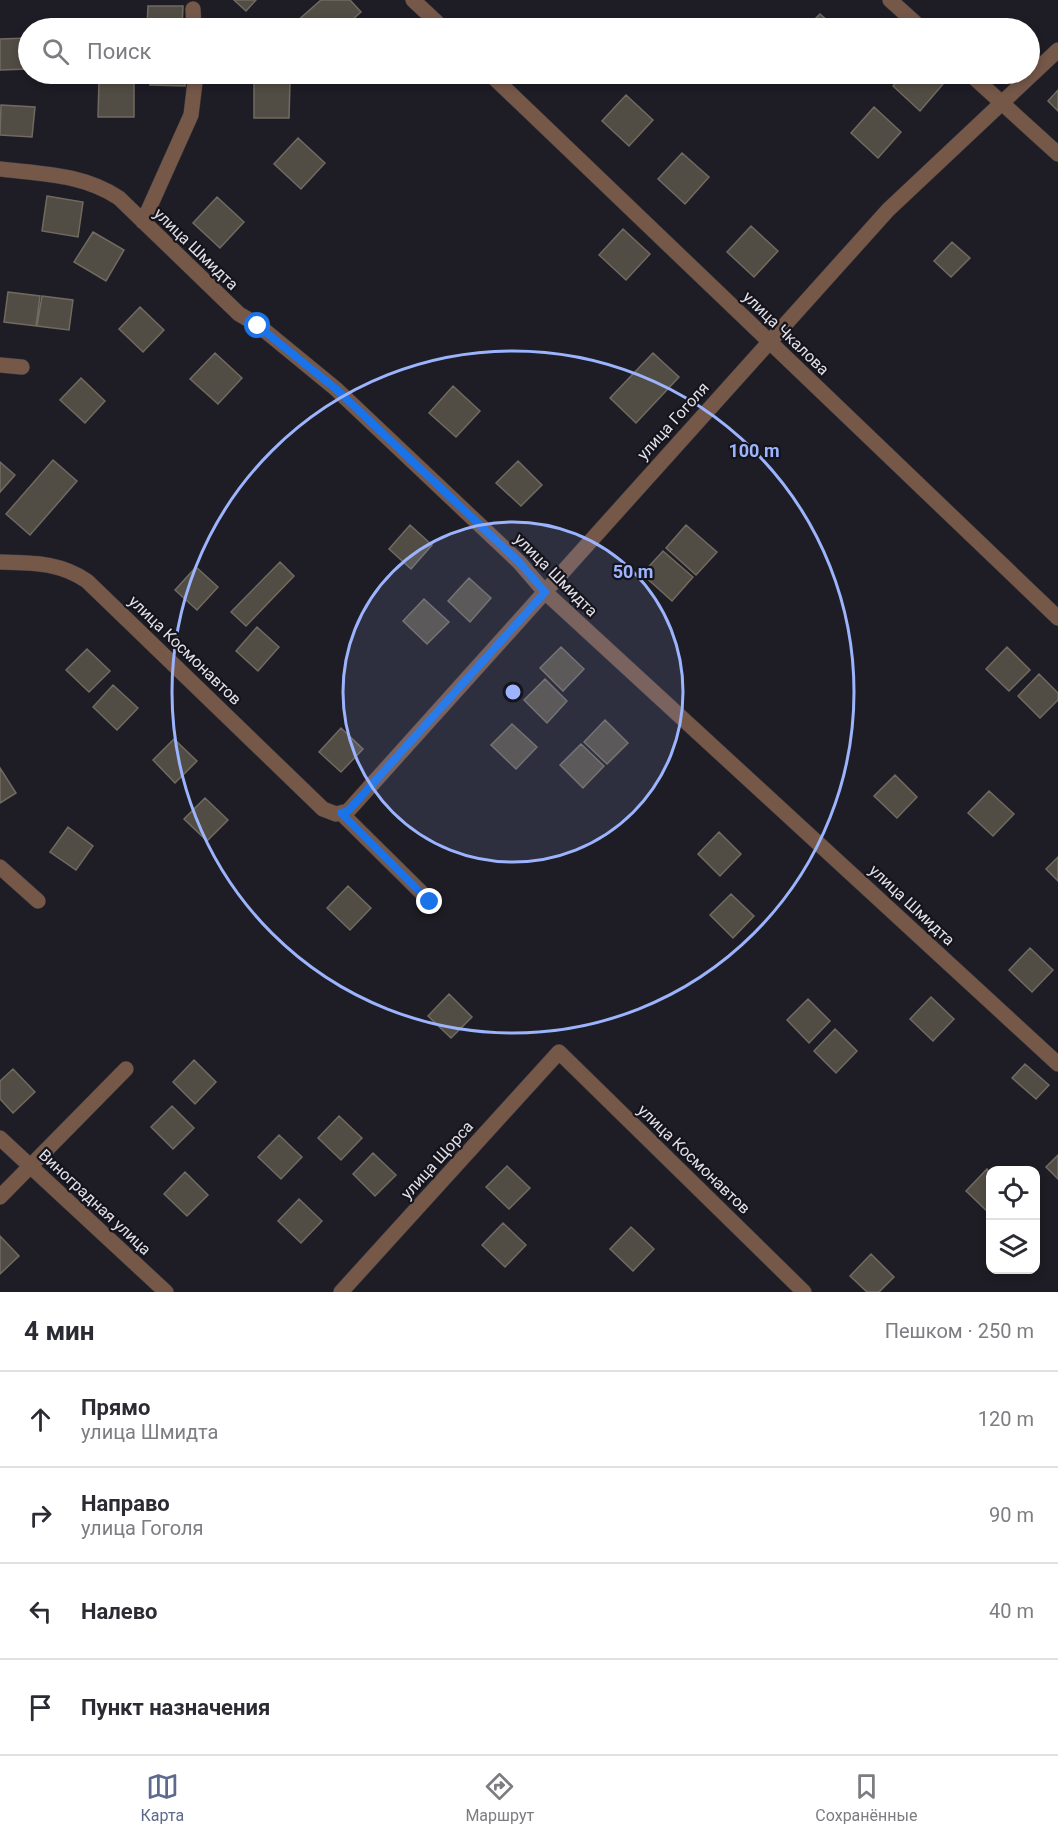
<!DOCTYPE html>
<html lang="ru">
<head>
<meta charset="utf-8">
<style>
  body { margin:0; font-family:Roboto,sans-serif; background:#f2f2f3; color:#2b2b33 }
  .controls { position:absolute; right:18px; bottom:18px; display:grid; overflow:hidden; border-radius:12px; box-shadow:0 3px 9px #0003 }
  .controls button { width:54px; height:54px; display:grid; place-items:center; padding:0; border:0; border-bottom:2px solid #e1e1e2; background:#fff; color:#2b2b33; font:30px sans-serif }
  .stop { position:absolute; width:18px; height:18px; margin:-14px; border:4px solid #1a73e8; border-radius:50%; background:#fff }
  .stop.end { background:#1a73e8; border-color:#fff; box-shadow:0 2px 6px #0008 }
  .list { margin:0; padding:0; list-style:none }
  h2 { display:flex; justify-content:space-between; align-items:center; height:78px; margin:0; padding:0 24px; font-size:26px }
  h2 small { font-size:20px; font-weight:400; color:#7c7c81 }
  .list li { display:grid; grid-template-columns:39px 1fr auto; gap:18px; align-items:center; box-sizing:border-box; height:96px; padding:0 24px; border-top:2px solid #e1e1e2 }
  .list b { display:block; font-size:22px; white-space:nowrap }
  .list p { margin:0; font-size:20px; white-space:nowrap; color:#7c7c81 }
  .list em { font-size:20px; font-style:normal; color:#7c7c81 }
  .icon { flex:none; width:33px; height:33px; fill:none; stroke:currentColor; stroke-width:2; stroke-linecap:round; stroke-linejoin:round }
  .map { position:relative; flex:none; width:1058px; height:1292px; overflow:hidden }
  .search { position:absolute; background:#fff; box-shadow:0 3px 9px #0003; left:18px; right:18px; top:18px; height:66px; display:flex; align-items:center; gap:15px; box-sizing:border-box; padding:0 21px; border-radius:33px; color:#7c7c81; font-size:22px }
  .sheet { height:462px; background:#fff }
  nav { display:flex; justify-content:space-around; align-items:center; box-sizing:border-box; height:84px; border-top:2px solid #e1e1e2; background:#fff; font-size:16px; color:#7c7c81 }
  nav a { display:grid; justify-items:center; gap:3px }
  nav .on { color:#5e698e }
  .map>svg:first-child { display:block }
  .building { fill:#524d44; stroke:#706a61; stroke-width:1.5 }
  .lines { fill:none; stroke-linecap:round; stroke-linejoin:round }
  .minor-casing { stroke:#393840; stroke-width:16 }
  .minor { stroke:#765849; stroke-width:15 }
  .route { stroke:#1a73e8; stroke-width:8 }
  .ring { fill:none; stroke:#9cb4fd; stroke-width:3 }
  .labels { text-anchor:middle; dominant-baseline:central; stroke-width:4.5; stroke-linejoin:round; paint-order:stroke }
  .street-label { font-size:16px; fill:#e1e1e7; stroke:#15141c }
  .centre { fill:#9cb4fd; stroke:#15141c; stroke-width:3 }
  .ring-label { font-size:18px; text-anchor:middle; font-weight:bold; fill:#9cb4fd; stroke:#15141c; stroke-width:4.5; stroke-linejoin:round; paint-order:stroke }
</style>
</head>
<body>
<div class="map">
<svg width="1058" height="1292" viewBox="0 0 1058 1292">
  <rect width="100%" height="100%" fill="#1e1d25"/>
  <path class="building" d="M234 0H256L246 11Z
    M321 0H350L361 12 343 28H302L296 22Z
    M148 6H183L182 28H147Z
    M820 14 836 28H806Z
    M28 38V69L0 70V39Z
    M150 74H185V86L150 85Z
    M904 74H932L943 84 920 111 893 86Z
    M99 80 134 81V117H98Z
    M254 81 290 82 289 118H254Z
    M1058 90V111L1048 101Z
    M626 95 653 120 629 146 602 121Z
    M1 105 35 107 32 137 0 135Z
    M874 107 901 132 878 158 851 133Z
    M298 138 325 163 301 189 274 164Z
    M682 153 709 177 685 204 658 179Z
    M47 196 83 202 78 237 42 231Z
    M217 197 244 222 220 248 193 223Z
    M751 226 778 251 754 277 727 252Z
    M623 229 650 254 626 280 599 255Z
    M93 232 124 250 106 281 74 262Z
    M952 242 970 258 951 277 934 261Z
    M8 292 40 296 36 326 4 322Z
    M42 296 73 300 69 330 37 326Z
    M140 307 164 330 143 352 119 329Z
    M215 353 242 378 218 404 190 379Z
    M653 353 679 377 636 423 610 398Z
    M81 378 105 401 85 423 60 400Z
    M453 386 480 411 456 437 429 413Z
    M53 460 77 481 30 535 6 514Z
    M518 461 542 485 521 506 496 483Z
    M0 462 15 475 0 492Z
    M410 525 432 545 411 569 389 549Z
    M686 525 717 552 696 575 666 548Z
    M663 551 693 577 672 601 642 574Z
    M280 562 294 576 246 626 231 612Z
    M196 567 218 587 197 610 175 590Z
    M469 578 491 598 470 622 448 601Z
    M424 599 449 622 427 644 403 621Z
    M257 627 279 647 258 671 236 651Z
    M561 647 584 669 563 691 540 668Z
    M1007 647 1030 670 1009 691 986 669Z
    M87 649 110 671 89 692 66 670Z
    M1039 674 1058 693V700L1040 718 1018 696Z
    M545 679 567 701 547 723 524 700Z
    M113 685 138 708 117 730 93 707Z
    M605 720 628 743 607 764 584 742Z
    M512 724 537 747 516 769 491 745Z
    M341 728 363 749 341 772 319 752Z
    M174 739 197 761 175 783 153 760Z
    M581 744 604 766 583 788 560 765Z
    M0 768 16 793 0 803Z
    M895 775 917 797 897 818 874 796Z
    M989 791 1014 814 993 836 968 813Z
    M205 798 228 820 207 841 184 819Z
    M68 827 93 846 76 870 50 852Z
    M719 832 741 854 720 876 698 854Z
    M1058 857V881L1046 869Z
    M348 886 371 908 350 930 327 908Z
    M731 894 754 916 733 938 710 915Z
    M1030 948 1053 970 1032 992 1009 970Z
    M449 994 472 1017 451 1038 428 1016Z
    M931 997 954 1019 933 1041 910 1019Z
    M808 999 830 1021 809 1043 787 1020Z
    M835 1029 857 1051 836 1073 814 1051Z
    M194 1060 216 1082 195 1104 173 1082Z
    M1025 1064 1049 1085 1036 1099 1012 1078Z
    M13 1069 35 1092 13 1113 0 1099V1081Z
    M172 1106 194 1128 173 1149 151 1127Z
    M339 1116 362 1138 341 1160 318 1138Z
    M279 1135 302 1157 281 1179 258 1157Z
    M373 1153 396 1175 375 1196 353 1174Z
    M1058 1155V1179L1046 1167Z
    M507 1166 530 1188 509 1209 486 1187Z
    M987 1169 990 1173 989 1213 966 1191Z
    M185 1172 208 1195 187 1216 164 1194Z
    M299 1199 322 1221 301 1243 278 1221Z
    M503 1223 526 1245 505 1267 482 1245Z
    M631 1227 654 1249 633 1271 610 1249Z
    M0 1236 19 1256 0 1274Z
    M871 1254 894 1277 879 1292H867L850 1276Z"/>
  <g class="lines">
    <defs>
      <path id="minor" d="M413 0 443 28
        M890 0 921 28
        M193 9 194 28
        M490 74 1058 618
        M970 74 1058 154
        M0 169C42 174 83 174 119 198L239 314 258 325 336 389 519 562 545 592 1058 1064
        M143 222 191 115 196 74
        M0 365 22 367
        M0 562C33 563 59 562 87 581L323 809 336 814 348 811 888 210 1058 50
        M341 813 430 901
        M0 867 38 901
        M0 1138 166 1292
        M0 1197 126 1069
        M341 1292 559 1052 804 1292"/>
    </defs>
    <use href="#minor" class="minor-casing"/>
    <use href="#minor" class="minor"/>
  </g>
  <g class="lines">
    <path class="route" d="M258 326 336 389 519 562 545 592 348 811 341 813 430 902"/>
  </g>
  <circle cx="513" cy="692" r="170" fill="#9cb4fd" fill-opacity=".12"/>
  <g class="ring">
    <circle cx="513" cy="692" r="170"/>
    <circle cx="513" cy="692" r="341"/>
  </g>
  <g class="labels">
    <g class="street-label">
      <text transform="translate(196 249) rotate(44)">улица Шмидта</text>
      <text transform="translate(786 333) rotate(44)">улица Чкалова</text>
      <text transform="translate(673 421) rotate(-48)">улица Гоголя</text>
      <text transform="translate(556 575) rotate(45)">улица Шмидта</text>
      <text transform="translate(185 650) rotate(44)">улица Космонавтов</text>
      <text transform="translate(912 905) rotate(43)">улица Шмидта</text>
      <text transform="translate(694 1159) rotate(44)">улица Космонавтов</text>
      <text transform="translate(437 1160) rotate(-48)">улица Щорса</text>
      <text transform="translate(95 1202) rotate(43)">Виноградная улица</text>
    </g>
  </g>
  <circle cx="513" cy="692" r="9" class="centre"/>
  <g class="ring-label">
    <text x="754" y="457">100 m</text>
    <text x="633" y="578">50 m</text>
  </g>
</svg>
<div class="controls">
<button><svg class="icon" aria-label="locate" viewBox="0 0 24 24"><circle cx="12" cy="12" r="6"/><path d="M12 2v4M12 18v4M2 12h4M18 12h4"/></svg></button>
<button><svg class="icon" aria-label="layers" viewBox="0 0 24 24"><path d="M12 4l9 5-9 5-9-5zM3 14l9 5 9-5"/></svg></button>
</div>
<div class="stop" style="left:258px;top:326px"></div>
<div class="stop end" style="left:430px;top:902px"></div>
<div class="search"><svg class="icon" aria-label="search" viewBox="0 0 24 24"><circle cx="10" cy="10" r="6"/><path d="M15 15l6 6"/></svg>Поиск</div>
</div>
<section class="sheet">
<h2>4 мин<small>Пешком · 250 m</small></h2>
<ul class="list">
<li><svg class="icon" aria-label="ahead" viewBox="0 0 24 24"><path d="M12 20V5M6 11l6-6 6 6"/></svg><div><b>Прямо</b><p>улица Шмидта</p></div><em>120 m</em></li>
<li><svg class="icon" aria-label="right" viewBox="0 0 24 24"><path d="M7 20v-9h11M14 6l5 5-5 5"/></svg><div><b>Направо</b><p>улица Гоголя</p></div><em>90 m</em></li>
<li><svg class="icon" aria-label="left" viewBox="0 0 24 24"><path d="M17 20v-9H6M10 6l-5 5 5 5"/></svg><div><b>Налево</b></div><em>40 m</em></li>
<li><svg class="icon" aria-label="arrive" viewBox="0 0 24 24"><path d="M6 21V4h12l-3 4 3 4H6"/></svg><div><b>Пункт назначения</b></div></li>
</ul>
</section>
<nav>
<a class="on"><svg class="icon" aria-label="map" viewBox="0 0 24 24"><path d="M3 6l6-2 6 2 6-2v14l-6 2-6-2-6 2zM9 4v14M15 6v14"/></svg>Карта</a>
<a><svg class="icon" aria-label="directions" viewBox="0 0 24 24"><path d="M12 3l9 9-9 9-9-9zM9 14v-3h6M13 9l2 2-2 2"/></svg>Маршрут</a>
<a><svg class="icon" aria-label="saved" viewBox="0 0 24 24"><path d="M7 4h10v16l-5-4-5 4z"/></svg>Сохранённые</a>
</nav>
</body>
</html>
